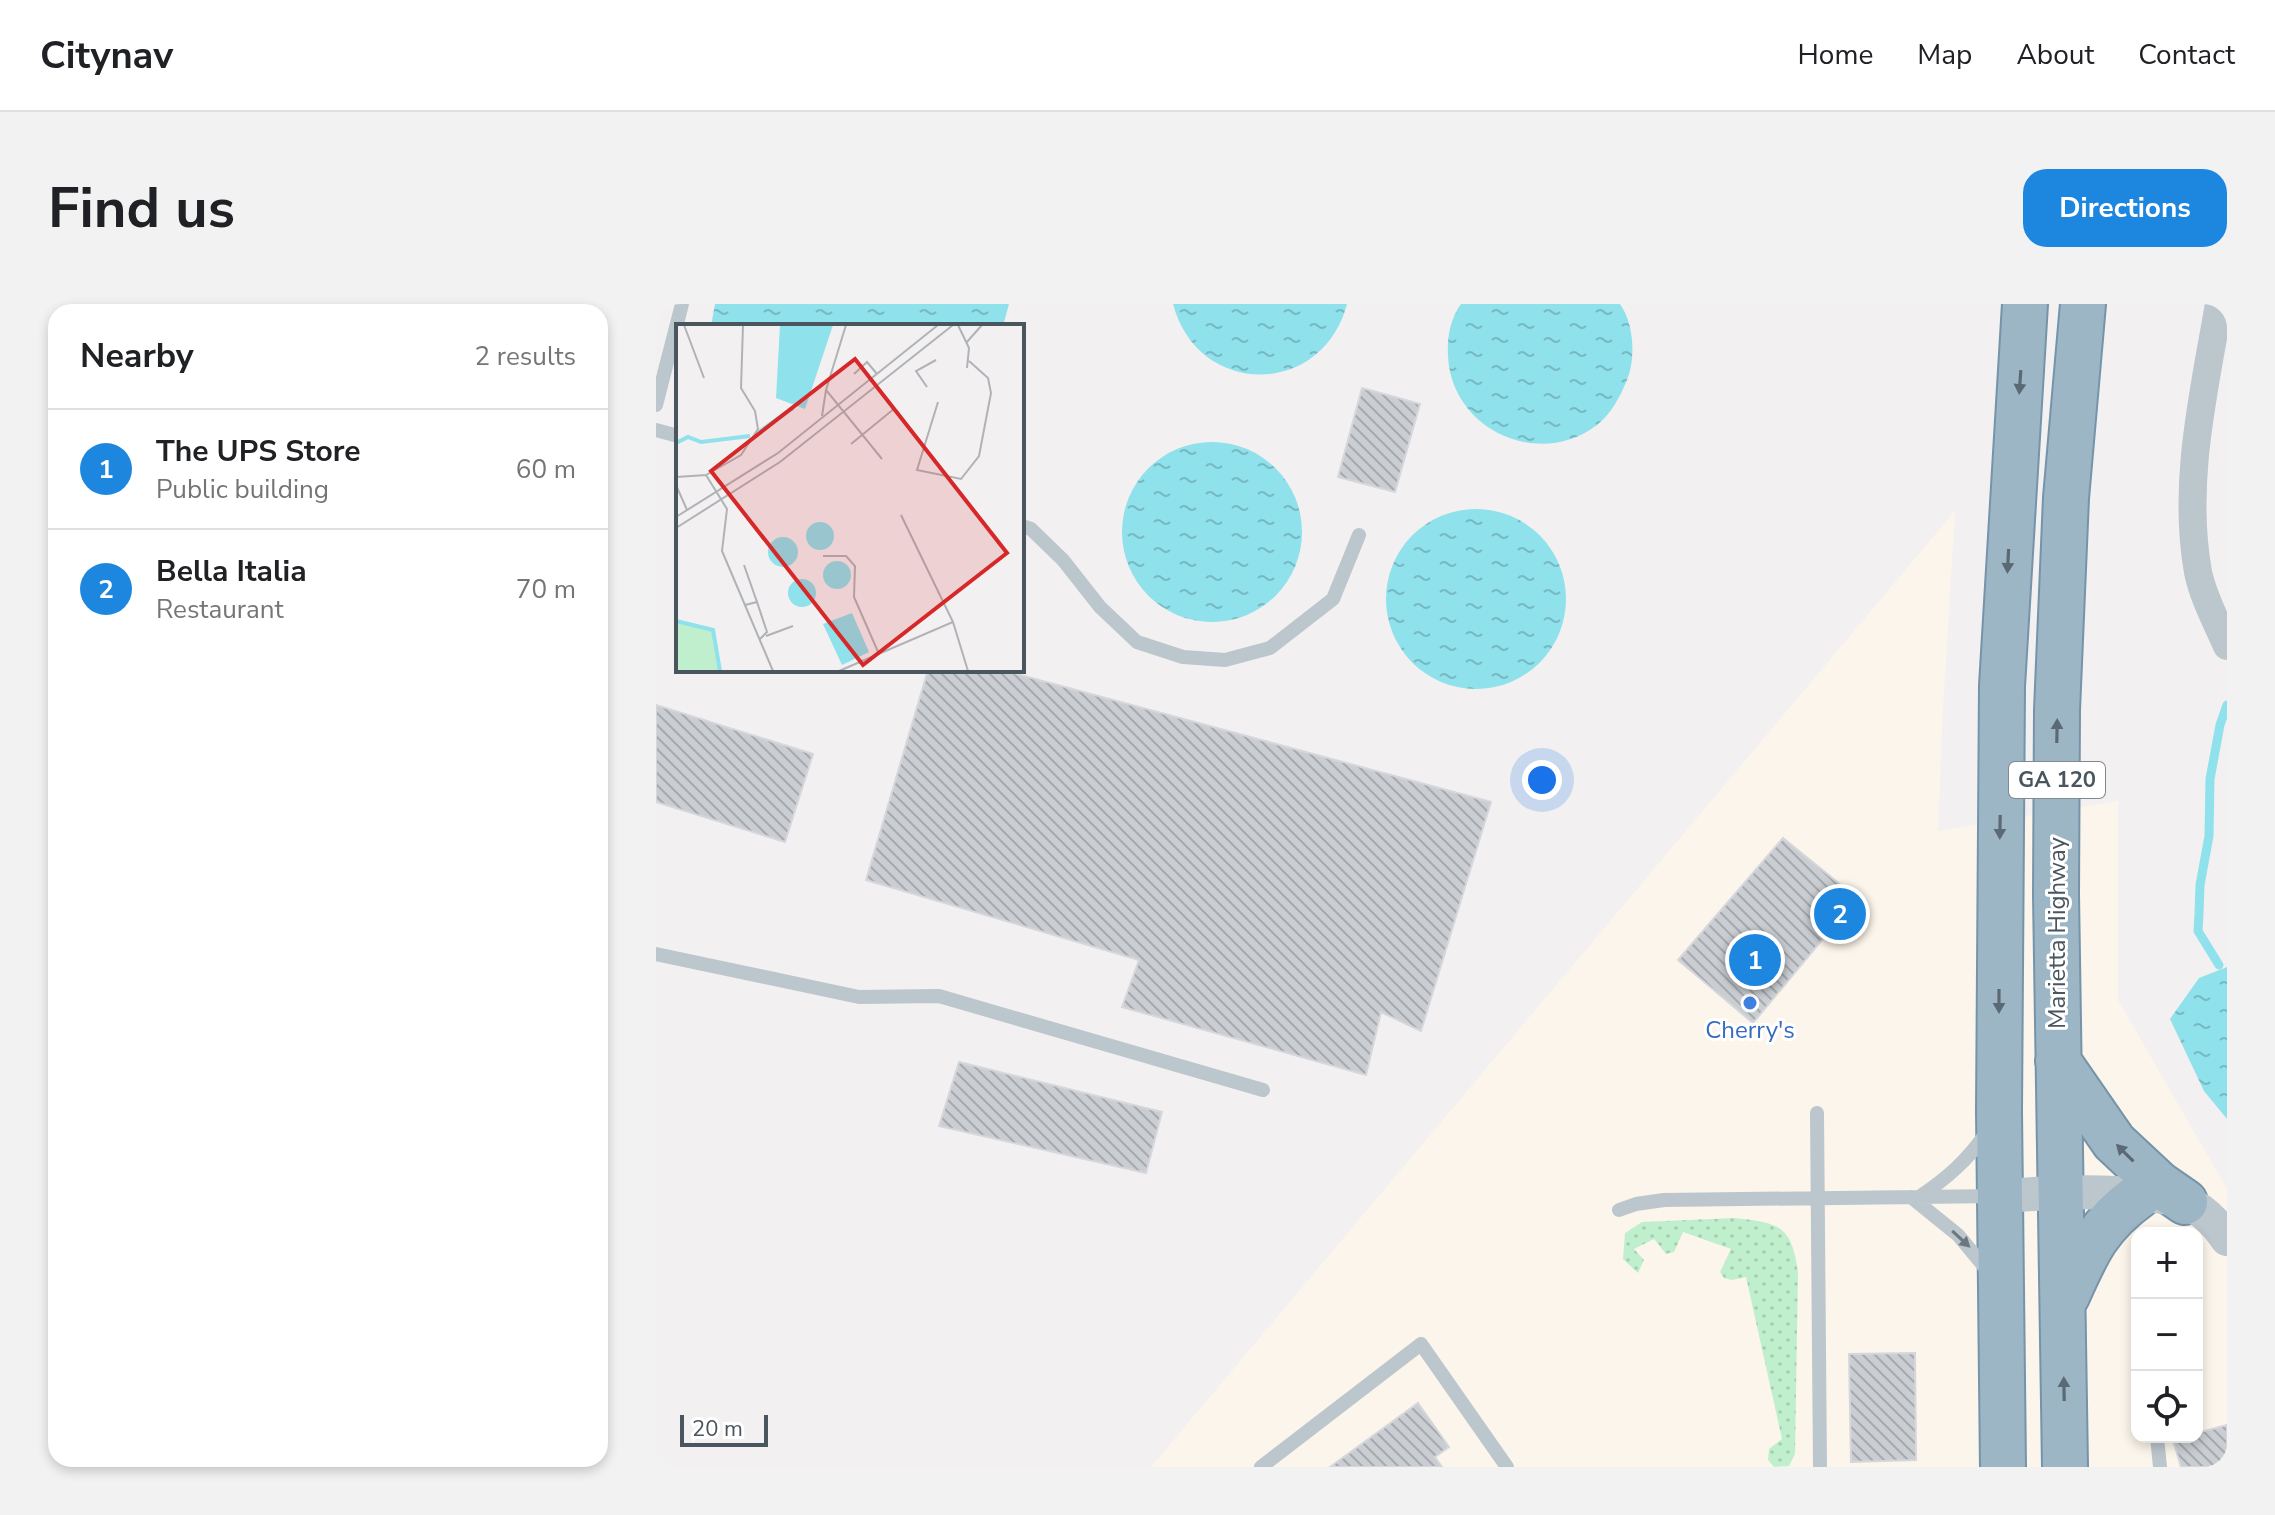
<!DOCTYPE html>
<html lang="en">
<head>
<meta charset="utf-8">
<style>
  body { margin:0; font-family:"Nunito Sans",sans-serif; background:#f2f2f2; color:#202124 }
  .controls { position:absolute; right:24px; bottom:24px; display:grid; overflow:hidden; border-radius:16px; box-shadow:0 4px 12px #0003 }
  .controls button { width:72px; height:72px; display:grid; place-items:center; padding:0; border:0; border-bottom:2px solid #e0e0e0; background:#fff; color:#202124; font:40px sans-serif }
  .scale { position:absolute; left:24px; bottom:20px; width:88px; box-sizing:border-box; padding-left:8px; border:4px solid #49565e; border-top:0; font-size:22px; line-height:28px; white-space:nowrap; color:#49565e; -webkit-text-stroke:6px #fff; paint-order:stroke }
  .you { position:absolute; left:886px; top:476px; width:28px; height:28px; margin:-20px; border:6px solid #fff; border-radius:50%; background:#1a73e8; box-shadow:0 0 0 12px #1a73e833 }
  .badge { display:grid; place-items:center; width:52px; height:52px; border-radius:50%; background:#1d87e0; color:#fff; font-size:26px; font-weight:700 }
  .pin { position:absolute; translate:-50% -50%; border:4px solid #fff; box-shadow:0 2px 8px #0006 }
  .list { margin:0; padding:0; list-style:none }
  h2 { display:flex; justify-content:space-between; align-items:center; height:104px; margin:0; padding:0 32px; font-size:34px }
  h2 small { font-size:26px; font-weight:400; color:#757577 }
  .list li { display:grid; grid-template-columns:52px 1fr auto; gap:24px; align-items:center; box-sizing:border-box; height:120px; padding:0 32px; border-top:2px solid #e0e0e0 }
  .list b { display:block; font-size:30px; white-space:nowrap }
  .list p { margin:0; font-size:26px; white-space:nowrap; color:#757577 }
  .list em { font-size:26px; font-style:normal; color:#757577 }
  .icon { flex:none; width:44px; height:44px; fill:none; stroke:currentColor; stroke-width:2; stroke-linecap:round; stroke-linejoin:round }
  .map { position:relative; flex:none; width:1571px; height:1163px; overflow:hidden; border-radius:24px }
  header { display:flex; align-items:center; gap:48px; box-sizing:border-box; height:112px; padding:0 40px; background:#fff; border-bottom:2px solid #e0e0e0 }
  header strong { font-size:38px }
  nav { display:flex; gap:44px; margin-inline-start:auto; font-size:28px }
  .intro { display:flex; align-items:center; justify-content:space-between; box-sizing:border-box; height:192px; padding:0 48px }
  h1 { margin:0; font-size:56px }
  .button { padding:20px 36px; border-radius:24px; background:#1d87e0; color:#fff; font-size:28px; font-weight:700 }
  main { display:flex; gap:48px; padding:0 48px }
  aside { flex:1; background:#fff; border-radius:24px; box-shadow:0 4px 12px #0003 }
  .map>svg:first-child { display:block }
  .commercial { fill:#fcf5eb; fill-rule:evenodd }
  .grass { fill:url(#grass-dots) }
  .water { fill:url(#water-ripples) }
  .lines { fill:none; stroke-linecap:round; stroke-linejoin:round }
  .stream { stroke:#8fe1eb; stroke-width:9 }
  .building { fill:url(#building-back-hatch); stroke:#d5d7dc; stroke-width:2 }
  .trunk-casing { stroke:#7594aa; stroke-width:48 }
  .service { stroke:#bcc6cd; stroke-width:14 }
  .minor { stroke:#bcc6cd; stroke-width:28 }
  .tertiary { stroke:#bcc6cd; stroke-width:34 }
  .trunk { stroke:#9db6c6; stroke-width:44 }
  .oneway { fill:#5a6973 }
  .oneway2 { fill:#6c787f }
  .shop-dot { fill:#3f7fe0; stroke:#fff; stroke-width:3 }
  .labels { text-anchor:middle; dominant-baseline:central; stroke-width:6; stroke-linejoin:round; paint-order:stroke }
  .shield { fill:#fff; stroke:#80898e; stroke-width:2 }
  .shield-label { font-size:22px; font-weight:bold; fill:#49565e }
  .street-label { font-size:24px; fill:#49565e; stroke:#fff }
  .shop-label { font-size:24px; fill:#366cbe; stroke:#fff }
  .inset-river { fill:none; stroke:#8fe1eb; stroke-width:4 }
  .inset-road { fill:none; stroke:#afb2b6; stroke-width:2 }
  .view { fill:#d62828; fill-opacity:0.15; stroke:#d62828; stroke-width:4 }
  .inset-edge { fill:none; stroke:#49565e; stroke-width:4 }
</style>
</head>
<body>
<header>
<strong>Citynav</strong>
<nav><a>Home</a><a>Map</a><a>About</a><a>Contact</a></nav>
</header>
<div class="intro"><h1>Find us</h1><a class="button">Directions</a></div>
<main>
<aside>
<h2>Nearby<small>2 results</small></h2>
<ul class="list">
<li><span class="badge">1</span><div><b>The UPS Store</b><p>Public building</p></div><em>60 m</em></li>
<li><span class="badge">2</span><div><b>Bella Italia</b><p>Restaurant</p></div><em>70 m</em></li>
</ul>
</aside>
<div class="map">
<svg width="1571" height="1163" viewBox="0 0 1571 1163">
  <defs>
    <pattern id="grass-dots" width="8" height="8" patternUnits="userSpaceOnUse" patternTransform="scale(2)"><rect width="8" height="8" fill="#c0efcd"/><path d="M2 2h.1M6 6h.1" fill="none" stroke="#a6cfb2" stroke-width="1.8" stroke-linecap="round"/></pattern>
    <pattern id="water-ripples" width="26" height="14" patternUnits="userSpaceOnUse" patternTransform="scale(2)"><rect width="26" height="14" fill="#8fe1eb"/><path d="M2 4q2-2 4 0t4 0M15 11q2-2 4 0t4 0" fill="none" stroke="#77b9c2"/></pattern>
    <pattern id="building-back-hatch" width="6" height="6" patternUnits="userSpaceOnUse" patternTransform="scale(2)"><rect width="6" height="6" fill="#caced3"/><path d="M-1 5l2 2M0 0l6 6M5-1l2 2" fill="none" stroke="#a6aaae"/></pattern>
  </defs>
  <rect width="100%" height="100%" fill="#f3f0f1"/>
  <path class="commercial" d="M1299 207 1287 404 1282 527 1462 497V696L1571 885V1163H495ZM1481 929H1541V1133H1481Z"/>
  <path class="grass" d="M1079 914C1123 919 1136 921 1142 969L1139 1150 1133 1162 1118 1163 1112 1156 1113 1145 1126 1135 1090 973 1076 976 1068 974 1064 968 1075 945 1027 928 1018 948 1010 950 998 935 978 945 988 956 982 969 967 955 969 929 986 918Z"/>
  <path class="water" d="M59 0H353L347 22H55Z
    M517 0H691C666 94 542 94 517 0Z
    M805 0H964C978 20 980 54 971 76 964 93 955 110 941 121 882 166 795 125 792 52 791 34 794 15 805 0Z
    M466 228a90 90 0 1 1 180 0a90 90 0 1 1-180 0Z
    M730 295a90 90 0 1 1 180 0a90 90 0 1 1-180 0Z
    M1571 663V815L1548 787 1514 715 1543 674Z"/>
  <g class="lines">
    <path class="stream" d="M1563 661 1542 627 1543 610 1544 581 1553 532 1554 475 1564 421 1571 401"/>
  </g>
  <path class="building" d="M706 84 764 100 739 188 682 173Z
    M272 366H346L835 498 765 727 725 708 710 771 466 703 483 656 210 576Z
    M0 401 157 450 129 538 0 498Z
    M1127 534 1201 594 1097 719 1022 656Z
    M303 758 506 808 490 869 283 822Z
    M1259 1049 1260 1156 1195 1158 1193 1050Z
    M762 1099 793 1143 779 1153 786 1163H674Z
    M1571 1121V1163H1525L1517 1136 1541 1133V1129Z"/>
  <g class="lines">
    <defs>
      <path id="trunk" d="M1402 757 1458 838 1503 880 1529 898
        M1411 992C1431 947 1442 921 1484 891
        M1347 1163 1343 807 1346 382 1369 0
        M1409 1163 1400 591 1401 406 1410 194 1427 0"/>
    </defs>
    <use href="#trunk" class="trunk-casing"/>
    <path class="service" d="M0 101 26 0
      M0 126 22 132
      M366 222 375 225 407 256 444 303 481 338 527 353 569 356 614 344 677 295 703 231
      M0 650 203 693 283 692 607 786
      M1161 809 1164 1163
      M1255 893 1302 931 1332 967
      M1263 893C1290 875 1312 856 1331 828
      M963 906 980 900 1008 896 1341 892
      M1501 1133 1504 1163
      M605 1163 765 1040 851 1163"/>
    <path class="minor" d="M1563 0C1548 88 1526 179 1542 268 1547 293 1561 319 1571 342"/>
    <path class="tertiary" d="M1344 892C1391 889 1439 886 1486 891 1500 892 1516 893 1529 898 1546 905 1561 920 1571 935"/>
    <use href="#trunk" class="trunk"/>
  </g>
  <defs><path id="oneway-solid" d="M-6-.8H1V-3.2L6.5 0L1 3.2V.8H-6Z" transform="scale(2)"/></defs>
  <g class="oneway">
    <use href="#oneway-solid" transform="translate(1364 78) rotate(94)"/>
    <use href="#oneway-solid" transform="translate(1352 257) rotate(93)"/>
    <use href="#oneway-solid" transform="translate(1401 427) rotate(-89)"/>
    <use href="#oneway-solid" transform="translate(1344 523) rotate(91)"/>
    <use href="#oneway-solid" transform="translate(1343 697) rotate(90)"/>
    <use href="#oneway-solid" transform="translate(1469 849) rotate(-135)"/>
    <use href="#oneway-solid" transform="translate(1408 1085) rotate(-91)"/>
  </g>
  <use class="oneway2" href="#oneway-solid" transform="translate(1305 935) rotate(43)"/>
  <circle class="shop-dot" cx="1094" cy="699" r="8"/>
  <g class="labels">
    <rect class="shield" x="1353" y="458" width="96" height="36" rx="6"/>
    <g class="shield-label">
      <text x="1401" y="476">GA 120</text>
    </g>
    <g class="street-label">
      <text transform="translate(1401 629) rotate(-90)">Marietta Highway</text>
    </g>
    <g class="shop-label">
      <text x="1094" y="726">Cherry's</text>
    </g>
  </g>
  <g transform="translate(20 20)">
    <rect width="348" height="348" fill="#f3f0f1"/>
    <path d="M0 297 37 306 44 347H0Z" fill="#c0efcd"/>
    <path d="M104 1H157L129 85 100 74ZM130 212a14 14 0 1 1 28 0a14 14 0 1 1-28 0ZM92 228a15 15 0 1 1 30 0a15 15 0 1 1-30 0ZM147 251a14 14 0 1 1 28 0a14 14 0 1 1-28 0ZM112 269a14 14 0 1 1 28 0a14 14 0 1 1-28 0ZM176 289 193 328 166 341 147 300Z" fill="#8fe1eb"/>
    <path class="inset-river" d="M80 110 117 84M0 119 12 113 25 118 74 112M0 297 37 306 44 347"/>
    <path class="inset-road" d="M8 1 28 54M170 1 150 66 206 135M282 1 293 24 291 44M290 19 306 1M178 50 191 38 201 50M251 63 240 47 260 36M262 78 241 146 285 155 303 132 315 69 312 54 293 37M146 92 150 66M175 120 219 84M30 151 65 131 82 105 79 87 65 64 67 1M0 153 30 151 51 185 46 227 97 347M0 161 11 186M0 193 102 129 262 1M0 204 104 138 277 1M147 232H170L179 242 178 273 203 330M68 241 81 278M69 281 81 278 91 308 84 315M277 298 292 347M90 312 117 302M163 347 277 298 225 191"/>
    <path class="view" d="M179 35 331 229 187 341 35 147Z"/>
    <rect width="348" height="348" class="inset-edge"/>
  </g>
</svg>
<div class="controls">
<button>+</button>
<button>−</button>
<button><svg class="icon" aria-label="locate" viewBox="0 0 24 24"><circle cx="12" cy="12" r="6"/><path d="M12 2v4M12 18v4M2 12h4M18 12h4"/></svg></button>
</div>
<div class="scale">20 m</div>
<div class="you"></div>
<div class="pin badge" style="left:1099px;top:656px">1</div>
<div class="pin badge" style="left:1184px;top:610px">2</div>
</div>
</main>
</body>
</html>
